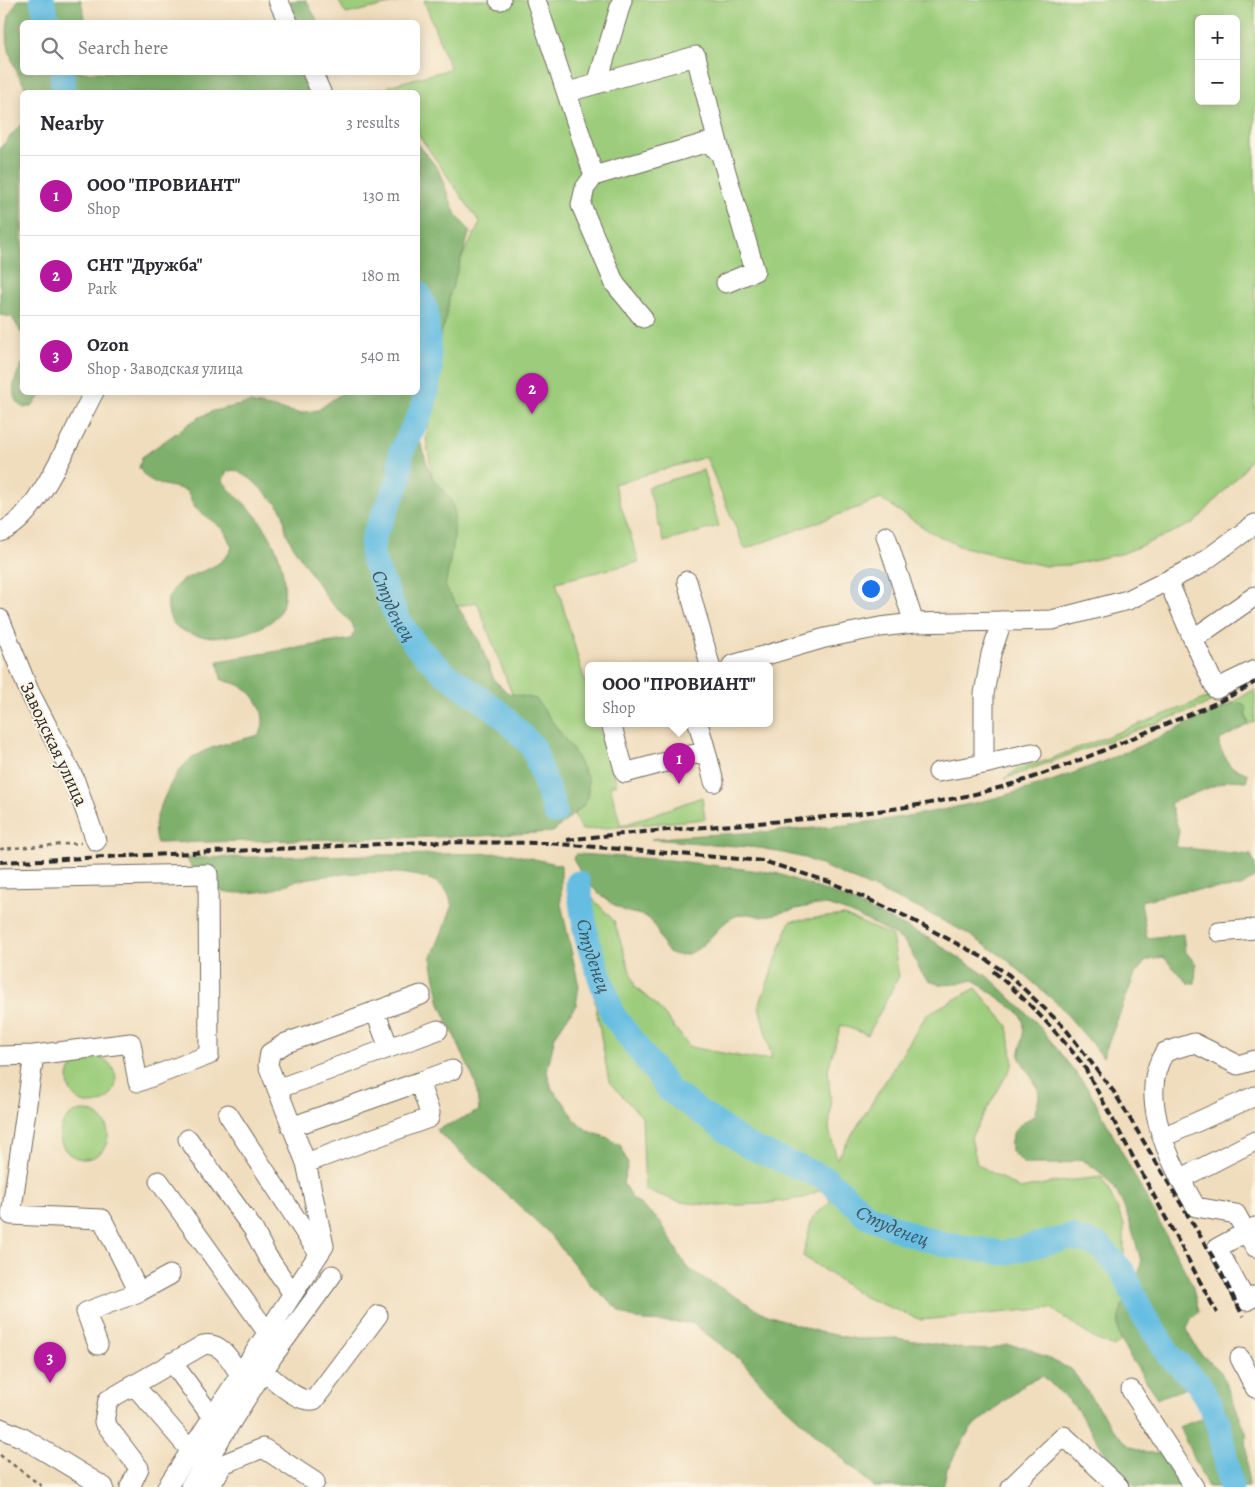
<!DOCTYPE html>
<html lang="en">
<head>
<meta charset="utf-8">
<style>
  body { margin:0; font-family:Alegreya,serif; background:#f7f7f7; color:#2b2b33 }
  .controls { position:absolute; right:15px; top:15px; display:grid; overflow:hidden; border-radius:8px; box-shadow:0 2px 12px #0003 }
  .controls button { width:45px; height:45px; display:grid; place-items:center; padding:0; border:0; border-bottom:1px solid #e1e1e2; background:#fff; color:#2b2b33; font:25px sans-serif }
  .you { position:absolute; left:870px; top:588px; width:18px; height:18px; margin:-12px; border:4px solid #fff; border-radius:50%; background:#1a73e8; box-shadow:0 0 0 8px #1a73e833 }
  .badge { display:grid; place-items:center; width:32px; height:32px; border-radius:50%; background:#b5179e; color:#fff; font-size:16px; font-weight:700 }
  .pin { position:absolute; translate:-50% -41px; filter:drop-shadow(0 1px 2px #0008) }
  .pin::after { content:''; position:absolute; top:26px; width:18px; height:15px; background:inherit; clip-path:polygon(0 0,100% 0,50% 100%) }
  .popup { position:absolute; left:585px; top:662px; width:188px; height:65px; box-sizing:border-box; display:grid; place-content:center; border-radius:8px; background:#fff; filter:drop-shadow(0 1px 4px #0005); font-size:16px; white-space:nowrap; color:#7c7c81 }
  .popup b { font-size:19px; color:#2b2b33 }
  .popup::after { content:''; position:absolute; left:50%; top:100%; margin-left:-10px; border:10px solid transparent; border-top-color:#fff }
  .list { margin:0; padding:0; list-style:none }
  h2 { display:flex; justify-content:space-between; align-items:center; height:65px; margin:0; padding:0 20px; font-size:21px }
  h2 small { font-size:16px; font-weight:400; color:#7c7c81 }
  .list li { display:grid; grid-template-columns:32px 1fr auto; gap:15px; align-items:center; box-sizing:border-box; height:80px; padding:0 20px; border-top:1px solid #e1e1e2 }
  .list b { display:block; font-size:19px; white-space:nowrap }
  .list p { margin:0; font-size:16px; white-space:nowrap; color:#7c7c81 }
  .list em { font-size:16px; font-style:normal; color:#7c7c81 }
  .icon { flex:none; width:28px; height:28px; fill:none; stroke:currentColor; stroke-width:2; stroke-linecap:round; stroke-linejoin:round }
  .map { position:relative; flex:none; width:1255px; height:1487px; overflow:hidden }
  .search { position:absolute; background:#fff; box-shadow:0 2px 12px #0003; left:20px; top:20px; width:400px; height:55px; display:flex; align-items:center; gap:12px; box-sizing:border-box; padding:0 18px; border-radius:8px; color:#7c7c81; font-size:19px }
  .panel { position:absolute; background:#fff; box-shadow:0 2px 12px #0003; left:20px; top:90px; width:400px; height:305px; border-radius:8px }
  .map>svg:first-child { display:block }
  .green { fill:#9dcd7c; stroke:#647c54; fill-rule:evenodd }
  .forest { fill:#7eb06c; stroke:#546e4c }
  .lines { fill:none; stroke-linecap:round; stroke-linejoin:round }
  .river { stroke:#65bde2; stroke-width:25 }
  .minor-casing { stroke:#70695e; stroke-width:21 }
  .path { stroke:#70695e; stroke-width:2.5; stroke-dasharray:4 4; stroke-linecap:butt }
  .minor { stroke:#fff; stroke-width:19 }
  .rail { stroke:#2b2b2b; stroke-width:4; stroke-dasharray:8 4; stroke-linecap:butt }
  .labels { text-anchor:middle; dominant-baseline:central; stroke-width:4; stroke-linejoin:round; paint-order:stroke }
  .street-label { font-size:19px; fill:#2b2b2b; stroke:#fcf5e5 }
  .water-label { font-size:20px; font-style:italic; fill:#3c5762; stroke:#fcf5e5 }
</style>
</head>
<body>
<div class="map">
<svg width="1255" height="1487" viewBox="0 0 1255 1487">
  <rect width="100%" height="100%" fill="#fcf5e5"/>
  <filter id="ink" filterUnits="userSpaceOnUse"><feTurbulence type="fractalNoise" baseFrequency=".02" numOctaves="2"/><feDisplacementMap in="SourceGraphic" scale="10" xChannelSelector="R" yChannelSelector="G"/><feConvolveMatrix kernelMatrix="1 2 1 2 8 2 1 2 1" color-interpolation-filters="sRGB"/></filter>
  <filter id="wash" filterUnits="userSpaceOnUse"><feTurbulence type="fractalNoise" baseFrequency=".0096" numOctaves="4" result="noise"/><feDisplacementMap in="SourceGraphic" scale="20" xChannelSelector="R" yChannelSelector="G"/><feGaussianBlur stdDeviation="1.12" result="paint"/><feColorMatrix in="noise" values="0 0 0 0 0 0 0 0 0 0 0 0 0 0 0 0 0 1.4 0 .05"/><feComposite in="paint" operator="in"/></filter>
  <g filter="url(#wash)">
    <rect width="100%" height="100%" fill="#f0ddbd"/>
    <path class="green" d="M338 0H408L346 14Z
      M424 0H1255V452L1242 472 1194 523 1124 553 1070 565 1045 566 959 546 929 531 881 499 745 549 706 457 614 484 639 562 556 582 589 696V723H597L617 784 610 786 621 826 702 797 705 819 582 830 510 689 477 602 428 613 437 507 426 437 436 392 443 293 480 223 418 134V92H392L388 86 450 69ZM1199 19H1236V101H1199Z
      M703 470 719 526 664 542 648 487Z
      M1255 679 1200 707 1004 779 1021 767 1042 762Z
      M1255 689V721L1249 724 1242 703 1230 704Z
      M578 883 614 921 635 987 658 1007 690 1047 749 1058 772 1059 759 1006 790 921 844 915 892 936 899 976 868 1035 841 1025 828 1069 831 1107 829 1130 837 1159 927 1014 976 988 1008 1026 1013 1064 971 1137 977 1164 1020 1189 1056 1182 1102 1177 1124 1224V1273L1146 1318 1114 1347 1093 1338 1051 1308 921 1320 864 1297 803 1256 812 1218 830 1202 825 1188 803 1198 762 1204 718 1206 680 1202 645 1190 642 1117 609 1082 594 996 573 929Z
      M68 1080a24 24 0 1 1 48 0a24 24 0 1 1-48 0Z
      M60 1135a24 24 0 1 1 48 0a24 24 0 1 1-48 0Z"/>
    <path class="forest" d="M18 0H81L85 22H22V72H289L294 77 298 73H324V81L331 92H28C15 71 2 44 9 17 10 11 15 6 18 0Z
      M306 0 318 22H296L290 1Z
      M22 123V334L12 317 0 315V148Z
      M418 144 438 169 456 215 470 231 450 294 445 323 435 348 419 439 432 478 451 500 454 510V539L445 587 479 640 494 680 508 693 536 699 575 753 588 779V798L583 806 553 832 481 836 157 843C151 829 157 816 162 803 184 748 207 749 259 735 270 720 257 692 239 685 233 682 228 683 221 679L218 661 351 639 355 631 351 622 330 602 294 548 286 532 283 513 278 505 251 479 235 470 226 472 223 481C230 492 240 499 249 508 262 522 273 539 279 557 284 572 288 599 279 613 263 638 196 645 176 626 168 619 167 608 168 598 171 593 175 586 180 582 198 570 223 569 232 547L224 530 195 508 187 491C169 484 148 487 139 467L142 457 196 419 213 411 250 403 299 413 318 410 342 393 418 392Z
      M22 364V392L43 393 32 406 24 408C7 396 14 380 22 364Z
      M1242 703 1247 709 1245 714 1249 724 1220 740 1219 746 1230 766 1248 774 1246 781 1229 780 1170 803 1179 831 1176 847 1251 855 1255 864V877L1240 887 1182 891 1141 901 1147 938 1183 934 1185 951 1196 964 1195 983H1188L1163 957 1146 961 1135 974 1103 1057 1059 1005 1005 958 965 932 920 909 805 858 761 848 651 839C697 834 744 834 790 830 859 825 928 815 995 798 1077 777 1154 740 1230 704Z
      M508 853 561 865V904L579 986 576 1005 555 1036 547 1072 552 1089 565 1104 575 1120 588 1131 606 1137 621 1146 628 1164 623 1183 632 1198 660 1221 687 1268 765 1314 819 1332 857 1339 896 1338 968 1349 988 1350 1006 1345 1025 1347 1072 1370 1116 1433 1129 1445 1146 1453 1167 1452 1189 1487H1136L1119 1474 1076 1408 1043 1376 1026 1383 970 1429 947 1469 943 1487H874L771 1394 741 1360 692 1323 643 1321 625 1315 591 1285 547 1231 436 1130 479 1111 476 1084 440 1004 431 959 453 905C450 900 448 891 444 888 420 863 331 874 299 880 292 881 285 886 278 888 258 894 221 897 204 883 197 878 191 866 186 858Z
      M576 854 670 860 776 873 842 897 929 938 990 978 1035 1021 1089 1090 1192 1284 1199 1312 1191 1319 1187 1328 1190 1337 1200 1353 1221 1372 1246 1432 1248 1487H1208L1179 1427 1203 1418 1190 1387 1158 1398C1148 1382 1120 1347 1118 1330 1117 1324 1121 1310 1123 1303 1129 1286 1140 1281 1141 1261 1129 1219 1122 1180 1080 1159L1062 1164H1024L1011 1151C1009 1131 1018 1125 1034 1116L1039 1097 1038 1088 1019 1057 1024 1029 1023 1020 1018 1012 974 980C957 984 932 991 921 972 915 962 913 952 904 942 895 933 839 906 825 905 815 903 774 915 761 917 720 901 714 953 681 955 659 957 662 929 648 918 641 913 630 914 623 910 611 904 595 891 586 881 581 875 577 865 573 858Z"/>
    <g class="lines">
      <g class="river">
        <path d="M42 0 48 22"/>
        <path d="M62 72 64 92"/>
        <path id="s1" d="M418 293 426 310 430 371 423 408 401 452 400 479 375 533 372 545V557L398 620 418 648 443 672 500 713 533 747 555 812"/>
        <path id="s2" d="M578 883 587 939 613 1015 669 1090 748 1146 827 1179 866 1215 909 1234 948 1245 1003 1253 1071 1237 1100 1246 1124 1273 1142 1313 1170 1356 1200 1385 1219 1424 1231 1487"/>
      </g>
    </g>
  </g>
  <g filter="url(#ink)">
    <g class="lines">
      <defs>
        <path id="minor" d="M278 0 288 22
          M499 0H501
          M536 0 594 176 705 143 715 148 721 155 755 271 726 283
          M312 72 321 92
          M597 84 622 0
          M568 92 696 56 721 155
          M594 176 585 188 581 205 615 284 643 318
          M0 532C38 521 75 426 94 392
          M886 536 914 623
          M687 581 710 665
          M1168 581 1193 639 1255 596
          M0 619 29 691 74 778 96 841
          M1002 621 991 654 984 694V764L1032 753
          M1193 639 1216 689 1255 670
          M732 665 825 638 880 627 914 623 1052 620 1128 600 1199 565 1255 524
          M611 723 625 773 706 751 698 723
          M706 751 714 782
          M938 772 984 764
          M0 878 208 874 209 1055 138 1082 131 1043 34 1055
          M1219 932 1255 929
          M375 1011 389 1048
          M0 1056 34 1055 11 1215 102 1219 139 1292 170 1275
          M1255 1060 1238 1065 1194 1043 1165 1052C1135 1097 1172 1166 1196 1207L1236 1214 1246 1232 1217 1248 1246 1301 1255 1296
          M419 1082 452 1070
          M277 1089 438 1030
          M228 1114 319 1254
          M291 1127 419 1082 430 1113 429 1118 306 1163
          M1163 1137 1255 1096
          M188 1139 253 1229 267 1256 293 1294
          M1180 1179 1255 1141
          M159 1181 267 1332
          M1255 1227 1246 1232 1255 1247
          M98 1345 86 1312 139 1292
          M1240 1358 1255 1388
          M172 1362 212 1417
          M263 1371C277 1381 297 1403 314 1400L378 1315
          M133 1384 190 1450
          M1131 1390 1194 1487
          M0 1428 23 1438 104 1487
          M130 1487 139 1468 104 1422 108 1400 203 1345C222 1341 230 1361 240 1374
          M167 1487 324 1246 306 1163 268 1065 270 1053 286 1043 421 995
          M190 1487 273 1356 332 1275
          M210 1487 223 1464 263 1448 315 1482
          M1011 1487 1064 1436 1119 1487"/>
      </defs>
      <use href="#minor" class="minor-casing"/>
      <path class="path" d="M0 849 81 843
        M0 1455 43 1487"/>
      <use href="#minor" class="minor"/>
      <path class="rail" d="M567 840C703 823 842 824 975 794 1035 780 1093 755 1149 731 1185 716 1222 703 1255 682
        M0 862 424 842 547 843 763 861 830 882 905 916 982 957 1009 975 1064 1027 1114 1092 1214 1259 1243 1316
        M993 971C1027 1000 1057 1032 1084 1066L1217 1313"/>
    </g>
  </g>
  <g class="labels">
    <g class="street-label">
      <text transform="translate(54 744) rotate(65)">Заводская улица</text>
    </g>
    <g class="water-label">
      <text stroke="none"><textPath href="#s1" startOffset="331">Студенец</textPath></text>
      <text stroke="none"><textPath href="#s2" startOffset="75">Студенец</textPath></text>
      <text stroke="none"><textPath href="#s2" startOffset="495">Студенец</textPath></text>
    </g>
  </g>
</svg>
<div class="controls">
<button>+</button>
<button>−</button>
</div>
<div class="you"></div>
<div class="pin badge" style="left:679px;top:784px">1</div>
<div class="popup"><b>ООО &quot;ПРОВИАНТ&quot;</b>Shop</div>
<div class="pin badge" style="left:532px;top:414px">2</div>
<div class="pin badge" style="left:50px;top:1383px">3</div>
<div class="search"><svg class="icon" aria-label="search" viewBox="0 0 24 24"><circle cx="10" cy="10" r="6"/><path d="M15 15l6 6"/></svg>Search here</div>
<section class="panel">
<h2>Nearby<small>3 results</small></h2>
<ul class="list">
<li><span class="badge">1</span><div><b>ООО &quot;ПРОВИАНТ&quot;</b><p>Shop</p></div><em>130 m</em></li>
<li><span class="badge">2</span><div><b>СНТ &quot;Дружба&quot;</b><p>Park</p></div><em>180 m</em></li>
<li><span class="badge">3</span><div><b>Ozon</b><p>Shop · Заводская улица</p></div><em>540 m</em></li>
</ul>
</section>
</div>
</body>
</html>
